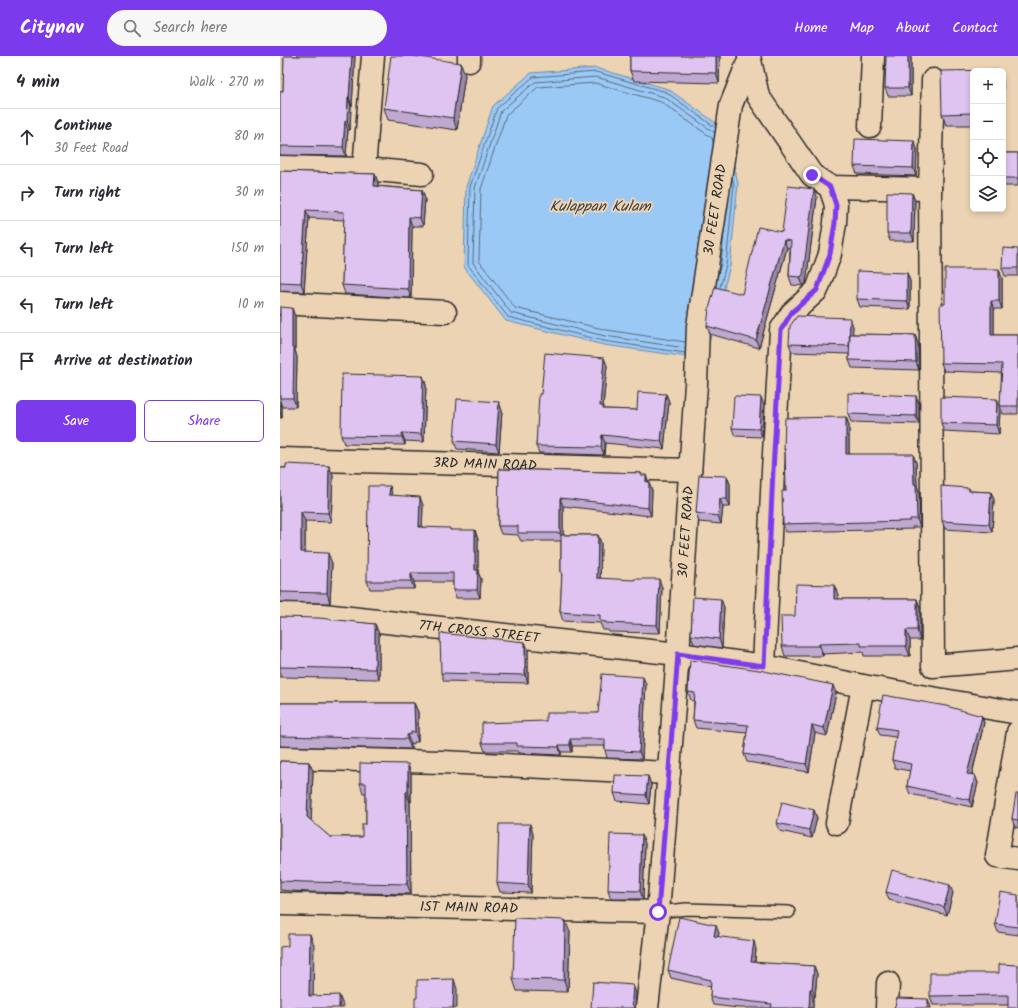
<!DOCTYPE html>
<html lang="en">
<head>
<meta charset="utf-8">
<style>
  body { margin:0; font-family:Kalam,sans-serif; background:#f7f7f7; color:#2b2b33 }
  .controls { position:absolute; right:12px; top:12px; display:grid; overflow:hidden; border-radius:6px; box-shadow:0 2px 6px #0003 }
  .controls button { width:36px; height:36px; display:grid; place-items:center; padding:0; border:0; border-bottom:1px solid #e1e1e2; background:#fff; color:#2b2b33; font:20px sans-serif }
  .stop { position:absolute; width:12px; height:12px; margin:-9px; border:3px solid #7c3aed; border-radius:50%; background:#fff }
  .stop.end { background:#7c3aed; border-color:#fff; box-shadow:0 1px 4px #0008 }
  .list { margin:0; padding:0; list-style:none }
  h2 { display:flex; justify-content:space-between; align-items:center; height:52px; margin:0; padding:0 16px; font-size:17px }
  h2 small { font-size:13px; font-weight:400; color:#7c7c81 }
  .list li { display:grid; grid-template-columns:26px 1fr auto; gap:12px; align-items:center; box-sizing:border-box; height:56px; padding:0 16px; border-top:1px solid #e1e1e2 }
  .list b { display:block; font-size:15px; white-space:nowrap }
  .list p { margin:0; font-size:13px; white-space:nowrap; color:#7c7c81 }
  .list em { font-size:13px; font-style:normal; color:#7c7c81 }
  .actions { display:flex; gap:8px; padding:12px 16px }
  .actions a { flex:1; padding:9px 0; border:1px solid #7c3aed; border-radius:6px; text-align:center; font-size:14px; color:#7c3aed }
  .actions .main { background:#7c3aed; color:#fff }
  .icon { flex:none; width:22px; height:22px; fill:none; stroke:currentColor; stroke-width:2; stroke-linecap:round; stroke-linejoin:round }
  .map { position:relative; flex:none; width:738px; height:952px; overflow:hidden }
  header { display:flex; align-items:center; gap:24px; box-sizing:border-box; height:56px; padding:0 20px; background:#7c3aed; color:#fff }
  header strong { font-size:19px }
  nav { display:flex; gap:22px; margin-inline-start:auto; font-size:14px }
  .search { width:280px; height:36px; background:#f7f7f7; display:flex; align-items:center; gap:10px; box-sizing:border-box; padding:0 14px; border-radius:22px; color:#7c7c81; font-size:15px }
  main { display:flex }
  aside { flex:1; background:#fff }
  .map>svg:first-child { display:block }
  .water { fill:#9bc9f6; stroke:#6e8aa5 }
  .lines { fill:none; stroke-linecap:round; stroke-linejoin:round }
  .shore { stroke:#586a7c; stroke-width:1 }
  .lane-casing { stroke:#2b2b2b; stroke-width:14 }
  .street-casing { stroke:#2b2b2b; stroke-width:25 }
  .secondary-casing { stroke:#2b2b2b; stroke-width:25 }
  .lane { stroke:#ecd3b4; stroke-width:11 }
  .street { stroke:#ecd3b4; stroke-width:22 }
  .secondary { stroke:#ecd3b4; stroke-width:22 }
  .wall { fill:#c0a9d0; stroke:#2b2b2b }
  .shaded-wall { fill:#9c89a9; stroke:#2b2b2b }
  .building { fill:#dfc4f2; stroke:#2b2b2b }
  .route { stroke:#7c3aed; stroke-width:5 }
  .labels { text-anchor:middle; dominant-baseline:central; stroke-width:4; stroke-linejoin:round; paint-order:stroke }
  .street-label { font-size:14px; fill:#2b2b2b; stroke:#ecd3b4 }
  .water-label { font-size:15px; font-style:italic; fill:#3c4349; stroke:#ecd3b4 }
</style>
</head>
<body>
<header>
<strong>Citynav</strong>
<div class="search"><svg class="icon" aria-label="search" viewBox="0 0 24 24"><circle cx="10" cy="10" r="6"/><path d="M15 15l6 6"/></svg>Search here</div>
<nav><a>Home</a><a>Map</a><a>About</a><a>Contact</a></nav>
</header>
<main>
<aside>
<h2>4 min<small>Walk · 270 m</small></h2>
<ul class="list">
<li><svg class="icon" aria-label="ahead" viewBox="0 0 24 24"><path d="M12 20V5M6 11l6-6 6 6"/></svg><div><b>Continue</b><p>30 Feet Road</p></div><em>80 m</em></li>
<li><svg class="icon" aria-label="right" viewBox="0 0 24 24"><path d="M7 20v-9h11M14 6l5 5-5 5"/></svg><div><b>Turn right</b></div><em>30 m</em></li>
<li><svg class="icon" aria-label="left" viewBox="0 0 24 24"><path d="M17 20v-9H6M10 6l-5 5 5 5"/></svg><div><b>Turn left</b></div><em>150 m</em></li>
<li><svg class="icon" aria-label="left" viewBox="0 0 24 24"><path d="M17 20v-9H6M10 6l-5 5 5 5"/></svg><div><b>Turn left</b></div><em>10 m</em></li>
<li><svg class="icon" aria-label="arrive" viewBox="0 0 24 24"><path d="M6 21V4h12l-3 4 3 4H6"/></svg><div><b>Arrive at destination</b></div></li>
</ul>
<div class="actions"><a class="main">Save</a><a>Share</a></div>
</aside>
<div class="map">
<svg width="738" height="952" viewBox="0 0 738 952">
  <rect width="100%" height="100%" fill="#ecd3b4"/>
  <filter id="ink" filterUnits="userSpaceOnUse"><feTurbulence type="fractalNoise" baseFrequency=".025" numOctaves="2"/><feDisplacementMap in="SourceGraphic" scale="8" xChannelSelector="R" yChannelSelector="G"/><feConvolveMatrix kernelMatrix="1 2 1 2 8 2 1 2 1" color-interpolation-filters="sRGB"/></filter>
  <g filter="url(#ink)">
    <path class="water" d="M316 12 388 33 446 74 458 127 450 210 426 298 408 301 324 289 226 265 184 211 186 131 213 50 251 17Z"/>
    <g class="lines">
      <path class="shore" d="M437 222 441 208 444 176
        M440 231 446 209 454 128 452 121
        M405 286 327 274 235 252 199 205 201 133 226 59 258 31 315 27 381 46 432 82 433 86
        M405 292 325 280 231 257 193 207 195 132 221 55 255 26 316 21 384 41 435 77
        M405 297 324 285 228 261 188 209 190 131 217 52 253 21 316 16 386 36 436 72"/>
      <defs>
        <path id="lane" d="M378 856 406 853 509 856"/>
        <g id="street">
          <path d="M189 5V0"/>
          <path d="M653 24 650 133 653 610 738 603"/>
          <path d="M590 70 593 0"/>
          <path d="M0 111 84 113 142 118"/>
          <path d="M84 113 93 0"/>
          <path d="M550 131 650 133"/>
          <path d="M0 247 165 256"/>
          <path id="s1" d="M0 403 410 414"/>
          <path id="s2" d="M0 558 43 559 398 598 484 610 493 415 501 274 512 257 537 234 550 198 555 167 556 149 550 131 532 119 478 40 469 0"/>
          <path d="M484 610 583 630 738 657"/>
          <path d="M738 676 717 800 738 803"/>
          <path d="M0 702 162 706 389 717"/>
          <path d="M557 767 583 630"/>
          <path id="s3" d="M378 856 398 598 416 328 418 270 451 49 469 4"/>
          <path d="M607 952 608 927"/>
        </g>
        <g id="secondary">
          <path id="s4" d="M0 848 378 856 367 952"/>
        </g>
      </defs>
      <use href="#lane" class="lane-casing"/>
      <use href="#street" class="street-casing"/>
      <use href="#secondary" class="secondary-casing"/>
      <use href="#lane" class="lane"/>
      <use href="#street" class="street"/>
      <use href="#secondary" class="secondary"/>
    </g>
    <path class="wall" d="M4 0H75L72 50H71L70 74H68L66 100 0 99V35H3Z
      M350 0H440L439 27 354 25 350 15Z
      M631 0V40H608L605 32Z
      M693 15V69H666L662 58Z
      M185 19 177 74 108 64 104 52Z
      M634 85 637 93 636 120 577 118 574 110Z
      M723 97H738V130H723Z
      M0 115 95 118 98 127V130L142 134 145 143 143 170H132L131 242 65 238 62 229 64 164 29 162 24 236 0 235Z
      M632 137 635 145 634 185H610L607 177Z
      M537 141 526 227 523 230 512 229 509 220 510 192H507L479 292 430 278 427 270 462 238 502 176Z
      M738 193V220H725L722 212Z
      M627 217 630 225V253L580 251 577 243Z
      M722 222V253H714V279H738V358H723L720 350 722 317 664 315 661 307 665 248Z
      M0 251 15 260V294L17 301 16 351H2V362H0Z
      M573 270 572 278 635 279 638 288 639 314 572 312 569 304V298L512 296 509 288Z
      M324 302 327 310 323 350 324 353 357 354 386 338 389 346 384 393 325 387 324 399 259 397 256 390 261 338Z
      M143 320 146 329 144 386 125 385V389L64 388 61 380Z
      M636 340 639 348V368L571 366 568 358Z
      M219 346 222 355 219 396 177 393 174 385Z
      M484 349 482 381 455 380 452 372Z
      M720 352 719 378 664 375 661 367Z
      M566 361 569 369V398L636 406 637 429 639 437 640 471H632L633 473 506 476 503 468 506 435 505 396 504 393Z
      M49 410 53 420 51 466 25 465V496L52 507 50 547 0 546V412Z
      M219 413 361 417 362 419 369 426 372 434 371 460 283 450V479H318L321 487 320 523 382 531 380 577 329 576 328 574H323L320 567 283 565 280 556 282 520 281 516V485H241L238 479 221 478 218 470Z
      M447 420 450 428V451H443L441 468 419 466 416 457Z
      M110 430 112 440 143 449 142 471 171 474 198 483V516L201 523 200 542H176L173 534V526H134V533H90L87 525Z
      M689 432 690 435 711 436 714 444 712 476 665 473 662 465Z
      M554 529 558 539V543H637L640 552V584H630V600H584L583 596 543 598V600H505L502 590 515 560Z
      M444 551 442 592 414 588 411 579Z
      M0 561 95 568 99 578V623L0 621Z
      M245 586 248 594V627L164 625 161 617Z
      M366 628 362 703 327 702 325 694V690H292V696H281V699L239 697 238 695H205L202 687 266 665 318 657Z
      M408 636 556 637 547 680 535 677 529 716 467 706 464 698 467 677 416 672 413 664 414 645 411 644Z
      M0 647H134L138 656V686H134V688H131V693L0 690Z
      M702 660 704 667 692 719H695L698 727 692 751 630 738 627 730 630 715 615 712 612 704 616 681 600 679 597 671Z
      M0 705 29 706 33 715 31 765 50 781H82L86 768V737H83L80 727 131 718V746H130L131 838 29 836 11 835 0 834Z
      M368 720 371 729 369 748 337 745 334 737Z
      M738 738V772L735 771 732 763Z
      M534 754 537 762 532 782 500 775 497 767Z
      M253 777 251 837 220 836 217 827Z
      M365 787 363 843H331L328 834Z
      M606 836 673 837 667 859 609 844Z
      M738 839V879L718 876 715 868Z
      M290 876 288 936 237 935 233 923Z
      M439 877 438 881 476 893 475 907 534 910 537 918 535 941H533V952H458L433 949 430 941 431 931 391 922 388 914Z
      M738 909 728 949H653L650 940 719 917Z"/>
    <path class="shaded-wall" d="M72 0H75L72 50 69 41Z
      M436 0H440L439 27 436 17Z
      M628 0H631V40L628 32Z
      M181 7 185 19 177 74 173 62Z
      M723 25V26L724 69 723 67Z
      M68 41 71 50 70 74 67 65Z
      M65 65 68 74 66 100 63 91Z
      M634 85 637 93 636 120 633 112Z
      M95 118 98 127 97 139 94 130Z
      M534 133 537 141 526 227 523 230 520 221Z
      M142 134 145 143 143 170 140 162Z
      M632 137 635 145 634 185 631 177Z
      M26 154 29 162 24 236 21 227Z
      M129 161 132 170 131 242 128 233Z
      M504 184 507 192 479 292 476 284Z
      M719 213 722 222V253L719 245Z
      M627 217 630 225V253L627 245Z
      M711 245 714 253V287L711 279Z
      M12 252 15 260V294L17 301 16 351 13 342 12 292Z
      M570 262 573 270 572 298 569 290Z
      M635 279 638 288 639 314 636 306Z
      M324 302 327 310 323 350 326 358 320 350Z
      M143 320 146 329 144 386 141 378Z
      M386 338 389 346 384 393 381 385Z
      M636 340 639 348V368L636 360Z
      M481 341 484 349 482 381 479 373Z
      M717 343 720 352 719 378 716 369Z
      M0 345 2 351V362L0 355Z
      M219 346 222 355 219 396 216 388Z
      M566 361 569 369V407L566 398Z
      M122 377 125 385V389L122 381Z
      M322 379 325 387 324 399 321 391Z
      M633 398 636 406 637 429 639 437 640 471 637 463 634 428Z
      M49 410 53 420 51 466 48 457Z
      M366 419 372 434 371 460 368 452Z
      M447 420 450 428V451L447 443Z
      M110 430 112 438V448L109 439Z
      M711 436 714 444 712 476 709 468Z
      M140 441 143 449 142 479 139 471Z
      M280 442 283 450V485L280 477Z
      M440 443 443 451 441 468 438 460Z
      M21 456 25 465V506L21 496Z
      M195 474 198 483V516L201 523 200 542 197 534 195 514Z
      M318 479 321 487 320 531 317 522Z
      M48 497 52 507 50 547 47 537Z
      M131 517 134 526V533L131 525Z
      M379 523 382 531 380 577 377 569Z
      M554 529 558 539V552L554 543Z
      M441 543 444 551 442 592 439 583Z
      M637 543 640 552V584L637 574Z
      M95 568 99 578V623L95 613Z
      M626 574 630 584V600L626 590Z
      M245 586 248 594V627L245 619Z
      M539 588 543 598V600L539 590Z
      M363 621 366 628 362 703 359 696Z
      M553 629 556 637 547 680 544 672Z
      M134 647 138 656V686L135 676Z
      M702 660 704 667 690 726 687 718Z
      M532 669 535 677 529 716 526 708Z
      M127 679 131 688V693L127 683Z
      M290 683 292 690V696L290 689Z
      M279 689 281 696V699L279 691Z
      M29 706 33 715 31 771 27 761Z
      M128 708 131 718V746L128 736Z
      M695 719 698 727 692 751 690 744Z
      M368 720 371 729 369 748 366 739Z
      M126 736 130 746 131 838 127 828Z
      M534 754 537 762 532 782 529 774Z
      M250 768 253 777 251 837 248 829Z
      M362 779 365 787 363 843 360 835Z
      M670 829 673 837 667 859 664 851Z
      M285 864 290 876 288 936 284 924Z
      M436 869 439 877 436 888 434 880Z
      M30 878 34 889 33 950 29 940Z
      M474 885 476 893 474 914 471 906Z
      M534 910 537 918 535 941 532 933Z
      M174 923 177 933V952H173Z
      M353 929 356 937 355 951 352 948V943Z
      M530 933 533 941V952H529Z
      M59 939 63 949V952H59Z
      M648 943 651 951V952H648Z"/>
    <path class="building" d="M4 0H72L69 41H68L67 65H65L63 91 0 90V35H3Z
      M111 0H132L181 7 173 62 104 52Z
      M350 0H436V17L350 15Z
      M606 0H628V32H605Z
      M719 14V15H693V57L662 58 661 15Z
      M575 83 634 85 633 112 574 110Z
      M723 97H738V122H723Z
      M0 115 95 118 94 130 142 134 140 162 129 161 128 233 62 229 64 156 26 154 21 227 0 226Z
      M508 130 534 133 523 219 520 221 509 220 511 185 504 184 476 284 427 270 429 253 435 231 462 238 478 171 502 176Z
      M607 136 632 137 631 177H607Z
      M723 192 738 193V212H722Z
      M665 213H719V245H711V279H738V350H720L722 308 661 307 660 248H665Z
      M577 215 627 217V245L577 243Z
      M0 251 12 252V292H14L13 342H0Z
      M517 260 570 262 569 290 509 288 510 270Z
      M570 278 635 279 636 306 569 304Z
      M265 297 324 302 320 350H323V353L357 354 358 336 386 338 381 385 322 379 321 391 256 390 259 338H261Z
      M62 318 143 320 141 378 122 377V381L61 380Z
      M568 337 636 340V360L568 358Z
      M454 340 481 341 479 373 452 372Z
      M661 341 717 343 716 369 661 367Z
      M177 343 219 346 216 388 174 385Z
      M566 361V398H633L634 428 636 429 637 463H630V465L503 468 502 435H506L505 393H504L505 362Z
      M6 408 49 410 48 457 21 456V496L48 497 47 537 0 536V412H6Z
      M219 413 361 417V419H366V426H369L368 452 280 442V477H238V470H218Z
      M419 419 447 420V443H440L438 460 416 457Z
      M88 430H110L109 439 140 441 139 471 170 472V474H195V514H198L197 534H173V517H131V525H87Z
      M661 430 689 432V435L711 436 709 468 662 465Z
      M281 479H318L317 522 354 524V523H379L377 569 326 567V566L320 565V559L280 556 282 516H281Z
      M516 528 554 529V543H637V574H626V590H581V587L539 588V590H502L501 560H515Z
      M413 541 441 543 439 583 411 579Z
      M0 561 39 562 95 568V613L0 611Z
      M160 577 245 586V619L161 617Z
      M410 604 479 614 553 629 544 672 532 669 526 708 464 698 468 669 413 664 415 637 408 636Z
      M322 618 363 621 359 696 325 694V683H290V689H279V691L237 690V687H202V667L266 665V657H318Z
      M603 639 666 650 702 660 687 718 695 719 690 744 627 730 631 708 612 704 617 674 597 671Z
      M0 647H134L135 676H131V678L127 679V683L0 680Z
      M0 705 29 706 27 761 50 781H82V768H86V727H80V707L128 708V736H126L127 828 26 826 0 825Z
      M335 719 368 720 366 739 334 737Z
      M736 738H738V764L732 763Z
      M502 746 534 754 529 774 497 767Z
      M219 768H250L248 829 217 827Z
      M330 778 362 779 360 835 328 834Z
      M612 814 670 829 664 851 606 836Z
      M720 836 738 839V871L715 868Z
      M399 861 436 869 434 880 474 885 471 906 534 910 532 933H530L529 952H491L492 948 430 941 431 924 388 914Z
      M235 862 285 864 284 924 233 923Z
      M8 878H30L29 940 59 939V952H0V891L8 890Z
      M719 908 738 909V952H728V939L650 940V917H719Z
      M174 923 173 952H135V942H137V924Z
      M313 926 353 929 352 943V948L355 952H311Z
      M617 942 648 943V952H613L615 950Z"/>
  </g>
  <g class="lines" filter="url(#ink)">
    <path class="route" d="M378 856 398 598 484 610 493 415 501 274 512 256 537 234 550 198 555 167 556 149 550 131 532 119"/>
  </g>
  <g class="labels">
    <g class="street-label">
      <text stroke="none"><textPath href="#s3" startOffset="705">30 FEET ROAD</textPath></text>
      <text stroke="none"><textPath href="#s1" startOffset="205">3RD MAIN ROAD</textPath></text>
      <text stroke="none"><textPath href="#s3" startOffset="381">30 FEET ROAD</textPath></text>
      <text stroke="none"><textPath href="#s2" startOffset="200">7TH CROSS STREET</textPath></text>
      <text stroke="none"><textPath href="#s4" startOffset="189">1ST MAIN ROAD</textPath></text>
    </g>
    <g class="water-label">
      <text x="320" y="151">Kulappan Kulam</text>
    </g>
  </g>
</svg>
<div class="controls">
<button>+</button>
<button>−</button>
<button><svg class="icon" aria-label="locate" viewBox="0 0 24 24"><circle cx="12" cy="12" r="6"/><path d="M12 2v4M12 18v4M2 12h4M18 12h4"/></svg></button>
<button><svg class="icon" aria-label="layers" viewBox="0 0 24 24"><path d="M12 4l9 5-9 5-9-5zM3 14l9 5 9-5"/></svg></button>
</div>
<div class="stop" style="left:378px;top:856px"></div>
<div class="stop end" style="left:532px;top:119px"></div>
</div>
</main>
</body>
</html>
